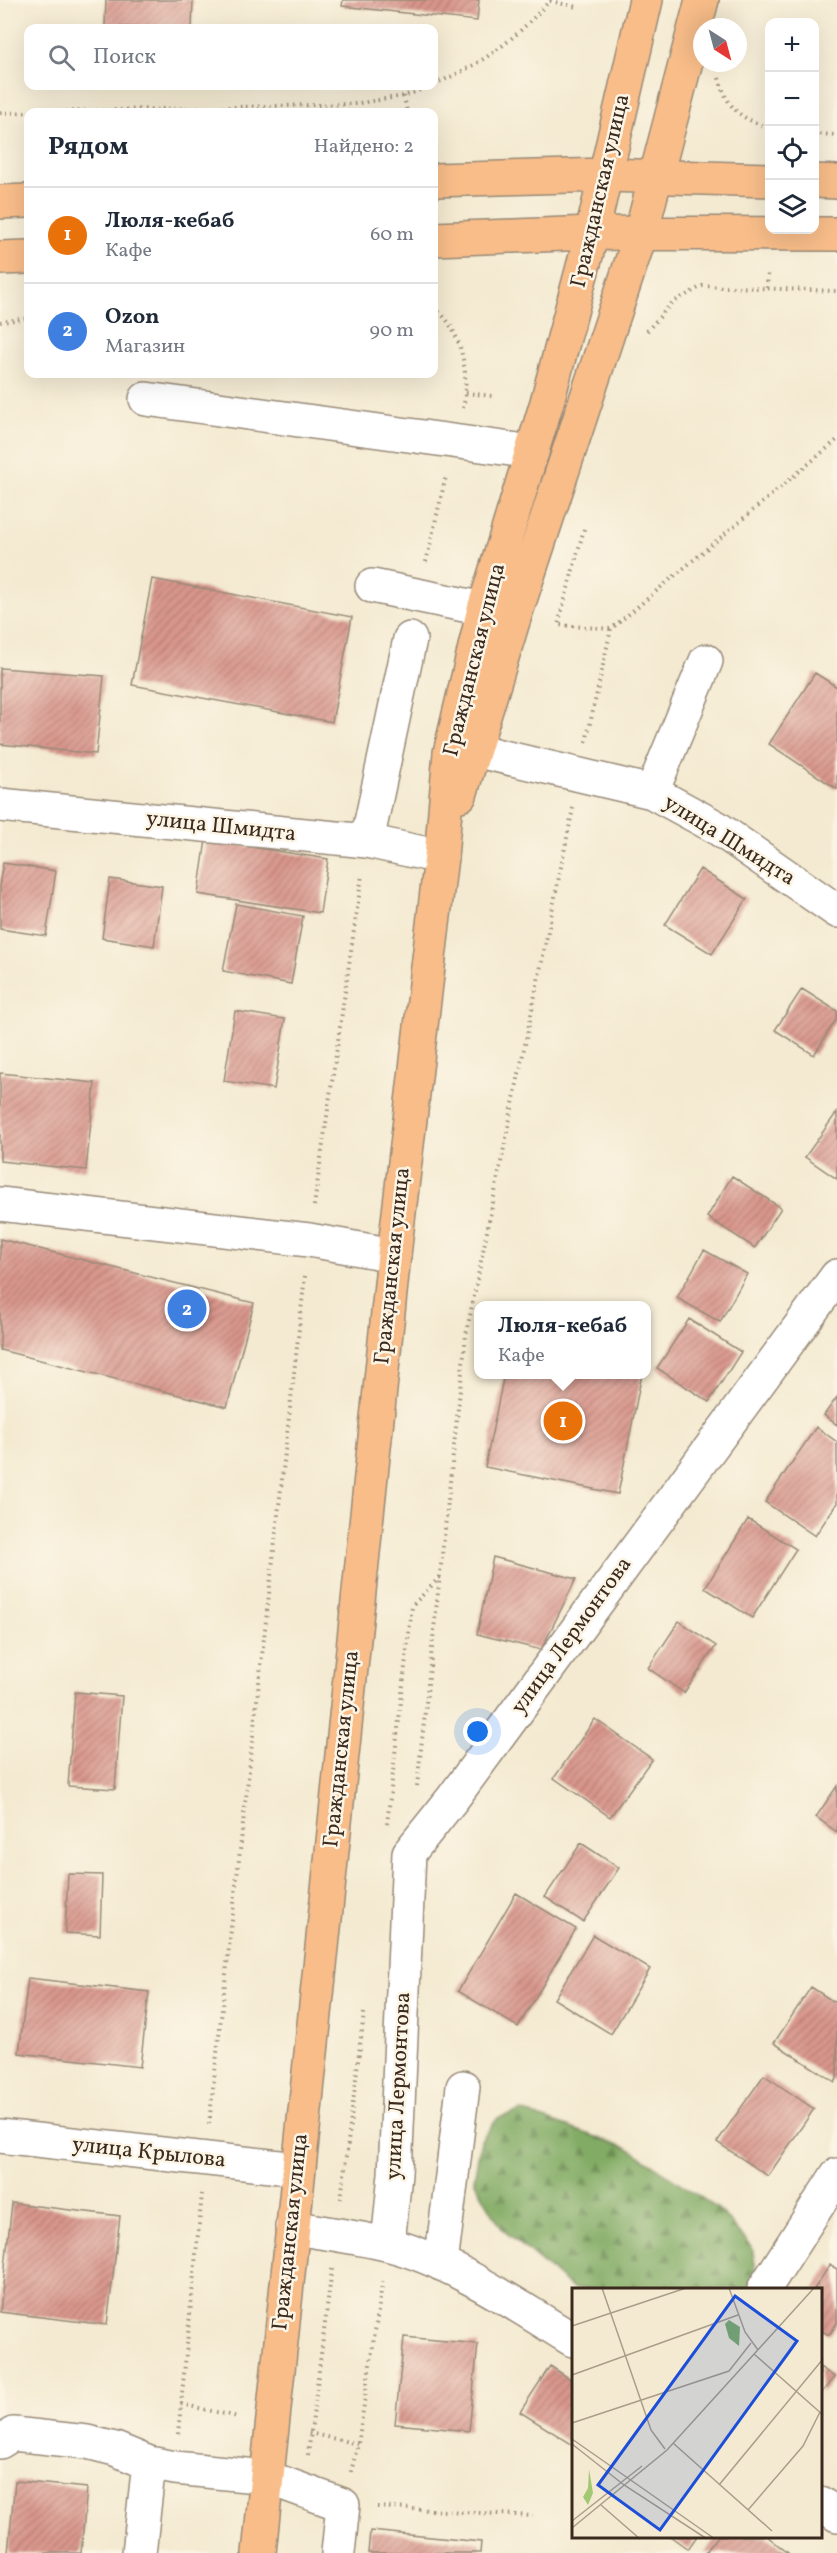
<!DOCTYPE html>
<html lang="ru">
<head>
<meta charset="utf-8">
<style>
  body { margin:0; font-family:Vollkorn,serif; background:#f2f2f3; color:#1f2937 }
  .controls { position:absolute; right:18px; top:18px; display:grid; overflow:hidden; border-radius:12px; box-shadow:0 6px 24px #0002 }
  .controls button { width:54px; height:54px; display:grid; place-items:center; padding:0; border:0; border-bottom:2px solid #e0e1e3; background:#fff; color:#1f2937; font:30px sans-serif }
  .compass { position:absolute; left:693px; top:18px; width:54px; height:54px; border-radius:50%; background:#fff; box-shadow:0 6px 24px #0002; rotate:144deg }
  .you { position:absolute; left:478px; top:1732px; width:21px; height:21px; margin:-15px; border:4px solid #fff; border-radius:50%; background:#1a73e8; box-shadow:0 0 0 9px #1a73e833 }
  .badge { display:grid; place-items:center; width:39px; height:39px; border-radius:50%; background:#2563eb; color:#fff; font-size:20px; font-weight:700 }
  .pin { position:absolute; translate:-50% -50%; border:3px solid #fff; box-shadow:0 2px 6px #0006 }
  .popup { position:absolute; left:474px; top:1301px; width:177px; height:78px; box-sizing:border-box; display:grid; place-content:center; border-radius:12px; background:#fff; filter:drop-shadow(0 2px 4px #0005); font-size:20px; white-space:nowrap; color:#747a83 }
  .popup b { font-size:22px; color:#1f2937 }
  .popup::after { content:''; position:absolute; left:50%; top:100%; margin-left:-12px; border:12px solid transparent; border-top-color:#fff }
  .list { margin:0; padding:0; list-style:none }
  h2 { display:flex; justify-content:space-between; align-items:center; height:78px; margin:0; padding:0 24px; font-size:26px }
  h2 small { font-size:20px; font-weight:400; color:#747a83 }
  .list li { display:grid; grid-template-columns:39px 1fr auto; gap:18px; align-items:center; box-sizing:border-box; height:96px; padding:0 24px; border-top:2px solid #e0e1e3 }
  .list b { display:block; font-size:22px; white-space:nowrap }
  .list p { margin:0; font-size:20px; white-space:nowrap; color:#747a83 }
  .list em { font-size:20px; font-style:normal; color:#747a83 }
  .icon { flex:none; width:33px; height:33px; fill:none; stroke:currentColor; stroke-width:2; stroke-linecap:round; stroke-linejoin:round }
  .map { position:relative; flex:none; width:837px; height:2553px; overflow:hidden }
  .search { position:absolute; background:#fff; box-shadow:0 6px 24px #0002; left:24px; top:24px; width:414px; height:66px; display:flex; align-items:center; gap:15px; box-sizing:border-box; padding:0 21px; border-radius:12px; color:#747a83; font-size:22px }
  .panel { position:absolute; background:#fff; box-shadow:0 6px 24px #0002; left:24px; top:108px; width:414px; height:270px; border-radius:12px }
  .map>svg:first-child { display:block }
  .forest { fill:url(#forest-firs); stroke:#5e6b42; stroke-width:1.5 }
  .building { fill:url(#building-hatch) }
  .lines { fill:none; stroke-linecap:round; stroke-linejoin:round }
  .minor-casing { stroke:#988a78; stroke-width:36 }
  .major-casing { stroke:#988a78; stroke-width:36 }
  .path { stroke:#988a78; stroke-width:4; stroke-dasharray:1.5 4.5; stroke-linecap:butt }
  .minor { stroke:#fff; stroke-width:33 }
  .major { stroke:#f8bd89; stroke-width:33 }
  .labels { text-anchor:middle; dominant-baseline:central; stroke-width:5; stroke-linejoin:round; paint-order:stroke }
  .street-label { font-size:22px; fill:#3b2a1e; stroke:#fcf5e5 }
  .inset-road { fill:none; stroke:#aa9d89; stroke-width:1.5 }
  .view { fill:#1d4ed8; fill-opacity:0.15; stroke:#1d4ed8; stroke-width:3 }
  .inset-edge { fill:none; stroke:#3b2a1e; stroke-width:3 }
</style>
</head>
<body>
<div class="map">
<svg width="837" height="2553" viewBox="0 0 837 2553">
  <defs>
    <pattern id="forest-firs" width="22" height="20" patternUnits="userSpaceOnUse" patternTransform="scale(1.5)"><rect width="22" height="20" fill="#82ac65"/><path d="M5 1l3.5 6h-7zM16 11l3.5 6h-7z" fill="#6c8c53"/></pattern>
    <pattern id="building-hatch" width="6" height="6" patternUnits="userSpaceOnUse" patternTransform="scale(1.5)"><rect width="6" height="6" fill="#d9968c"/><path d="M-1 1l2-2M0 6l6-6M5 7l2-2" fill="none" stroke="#b17b72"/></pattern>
  </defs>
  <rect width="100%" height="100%" fill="#fcf5e5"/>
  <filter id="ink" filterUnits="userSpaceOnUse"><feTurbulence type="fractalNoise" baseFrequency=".0167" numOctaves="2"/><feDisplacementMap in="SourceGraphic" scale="12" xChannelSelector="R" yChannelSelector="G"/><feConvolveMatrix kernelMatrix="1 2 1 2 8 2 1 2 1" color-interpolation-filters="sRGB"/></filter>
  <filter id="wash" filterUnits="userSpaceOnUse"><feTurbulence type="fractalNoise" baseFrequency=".008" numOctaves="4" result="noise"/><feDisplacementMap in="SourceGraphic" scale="24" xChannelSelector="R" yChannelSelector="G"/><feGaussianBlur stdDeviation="1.35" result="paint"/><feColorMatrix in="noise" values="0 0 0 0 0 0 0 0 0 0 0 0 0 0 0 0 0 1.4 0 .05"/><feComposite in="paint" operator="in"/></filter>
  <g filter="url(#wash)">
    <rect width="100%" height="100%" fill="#f4ead1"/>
    <path class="forest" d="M521 2111 628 2148 718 2209 752 2247 757 2275 749 2289H573L502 2229 474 2180 481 2140 498 2118Z"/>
    <g id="blocks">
      <path class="building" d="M106 0H193L192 28 105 27Z
        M343 0H479L477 21 342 6Z
        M152 579 352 617 332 722 132 685Z
        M0 668 104 676 96 754 0 744Z
        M815 673 837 687V789L769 744Z
        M206 840 328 859 320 913 198 894Z
        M3 863 56 871 46 936 0 929V880Z
        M700 869 747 899 712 954 665 925Z
        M110 879 162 886 154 946 102 938Z
        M236 904 303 916 291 984 223 971Z
        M802 989 837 1011V1018L814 1055 775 1030Z
        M235 1011 285 1019 274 1089 224 1081Z
        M0 1073 95 1083 86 1170 0 1161Z
        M837 1112V1179L805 1157Z
        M732 1176 781 1208 755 1248 707 1217Z
        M0 1239 254 1303 227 1407 0 1350Z
        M704 1250 747 1274 720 1322 677 1298Z
        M689 1319 741 1352 709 1402 657 1368Z
        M504 1374H642L618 1494 485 1467Z
        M837 1397V1425L824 1415Z
        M816 1427 837 1442V1503L815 1536 765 1502Z
        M748 1519 796 1549 752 1618 705 1588Z
        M493 1557 576 1579 541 1650 477 1634Z
        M679 1621 716 1646 684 1693 648 1668Z
        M75 1692 122 1696 115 1789 68 1786Z
        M595 1719 652 1759 610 1817 554 1778Z
        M837 1786V1832L816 1817Z
        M581 1843 619 1868 583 1922 545 1897Z
        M68 1874 102 1875 100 1935 65 1933Z
        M516 1893 576 1929 518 2027 458 1991Z
        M593 1935 650 1969 611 2034 554 1999Z
        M28 1978 149 1992 140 2067 19 2053Z
        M811 1987 837 2004V2079L835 2082 774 2043Z
        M764 2075 814 2109 768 2176 717 2142Z
        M12 2203 120 2216 107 2325 0 2312Z
        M830 2265 837 2269V2323L829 2335 820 2330V2289H814Z
        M404 2337 478 2344 469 2431 395 2424Z
        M550 2366 573 2381V2445L520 2412Z
        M820 2367 834 2377 820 2395Z
        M15 2481 87 2488 81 2553H8Z
        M370 2531 481 2542 480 2553H368Z
        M670 2536H697L688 2549Z
        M718 2536H767L788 2553H705Z"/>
    </g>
  </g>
  <g filter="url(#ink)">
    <use href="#blocks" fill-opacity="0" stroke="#988a78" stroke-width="1.5"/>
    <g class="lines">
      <defs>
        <path id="minor" d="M146 399 532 452
          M372 586 484 609
          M474 750 652 792 716 827 837 911
          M652 792 706 661
          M0 805 367 841 441 857
          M367 841 410 639
          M0 1204 309 1240 394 1255
          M0 2136 298 2169
          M292 2227C323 2233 356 2237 386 2244 449 2259 518 2306 573 2340
          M388 2244 395 2174 409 1853 453 1798 837 1276
          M441 2264 463 2087
          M764 2289 837 2175
          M0 2442 13 2434 87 2442 115 2449 149 2463 175 2468 266 2477 343 2505 338 2553
          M820 2503 837 2515
          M139 2553 149 2463"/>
        <path id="major" d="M434 180 605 175 770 180
          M814 181 837 182
          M0 202 28 201
          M434 239 592 233 837 234
          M0 258 28 257
          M460 795 514 618 641 233 702 0
          M259 2553 394 1255 441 857 450 753 484 609 547 402 592 233 646 0"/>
      </defs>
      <use href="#minor" class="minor-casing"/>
      <use href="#major" class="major-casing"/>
      <path class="path" d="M550 1 577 7
        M719 78C728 109 739 118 770 128
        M434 84C482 65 516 39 550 0
        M404 96 407 112
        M0 113 354 104 404 96 431 86
        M814 134 837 135
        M767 288 768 273
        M434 308C462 327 470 376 463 408
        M0 322 28 318
        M647 331 672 303 702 286 837 291
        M466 393 492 396
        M584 529 558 625 611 629
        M426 562 446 476
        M586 742 611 629 837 440
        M314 1206 362 875
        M417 1786 466 1335 573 808
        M387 1824 412 1606 440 1577
        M209 2124 305 1276
        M341 2199 364 2013
        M181 2404 238 2417
        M309 2433 358 2444
        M178 2434 202 2194
        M308 2455 332 2269
        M351 2472 358 2444 383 2278
        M377 2507 533 2516"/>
      <use href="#minor" class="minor"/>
      <use href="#major" class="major"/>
    </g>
  </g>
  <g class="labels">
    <g class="street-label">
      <text transform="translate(601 191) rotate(-77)">Гражданская улица</text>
      <text transform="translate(475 660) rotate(-76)">Гражданская улица</text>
      <text transform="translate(221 827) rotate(6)">улица Шмидта</text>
      <text transform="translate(729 841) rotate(32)">улица Шмидта</text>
      <text transform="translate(393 1266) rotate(-84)">Гражданская улица</text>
      <text transform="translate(572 1636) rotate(-54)">улица Лермонтова</text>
      <text transform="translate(342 1749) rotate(-84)">Гражданская улица</text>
      <text transform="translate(399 2086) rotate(-87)">улица Лермонтова</text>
      <text transform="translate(149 2153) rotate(6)">улица Крылова</text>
      <text transform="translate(291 2232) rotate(-84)">Гражданская улица</text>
    </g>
  </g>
  <g transform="translate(572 2288)">
    <rect width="250" height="250" fill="#f4ead1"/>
    <path d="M17 181 21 205 16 217 11 209 16 200Z" fill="#a3c873"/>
    <path d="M157 32 168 39 167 58 157 50 153 36Z" fill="#82ac65"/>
    <path class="inset-road" d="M30 0 79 142 93 161M157 0 173 44 186 62M0 38 114 0M182 66 251 127M0 87 166 27M0 135 157 83 179 55M0 151 143 251M101 155 200 243M0 156 52 197 135 251M147 197 251 71M29 217 68 251M176 222 231 158 248 124M0 233 70 178M0 240 95 162 242 0"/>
    <path class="view" d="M163 8 225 53 88 242 26 197Z"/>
    <rect width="250" height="250" class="inset-edge"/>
  </g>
</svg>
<div class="controls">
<button>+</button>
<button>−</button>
<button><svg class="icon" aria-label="locate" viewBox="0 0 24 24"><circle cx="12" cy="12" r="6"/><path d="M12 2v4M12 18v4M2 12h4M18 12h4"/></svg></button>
<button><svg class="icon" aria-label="layers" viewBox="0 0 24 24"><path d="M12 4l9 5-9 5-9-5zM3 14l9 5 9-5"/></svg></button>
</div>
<svg class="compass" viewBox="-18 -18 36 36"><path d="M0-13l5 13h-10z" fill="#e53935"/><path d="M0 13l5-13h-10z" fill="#747a83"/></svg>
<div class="you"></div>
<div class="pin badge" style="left:563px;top:1421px;background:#e8710a">1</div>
<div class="popup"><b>Люля-кебаб</b>Кафе</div>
<div class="pin badge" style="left:187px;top:1309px;background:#3f7fe0">2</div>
<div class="search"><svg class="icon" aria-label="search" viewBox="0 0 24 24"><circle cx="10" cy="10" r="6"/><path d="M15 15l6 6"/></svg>Поиск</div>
<section class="panel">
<h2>Рядом<small>Найдено: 2</small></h2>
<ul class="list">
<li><span class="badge" style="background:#e8710a">1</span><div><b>Люля-кебаб</b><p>Кафе</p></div><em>60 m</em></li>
<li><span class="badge" style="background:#3f7fe0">2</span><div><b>Ozon</b><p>Магазин</p></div><em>90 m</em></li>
</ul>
</section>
</div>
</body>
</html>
